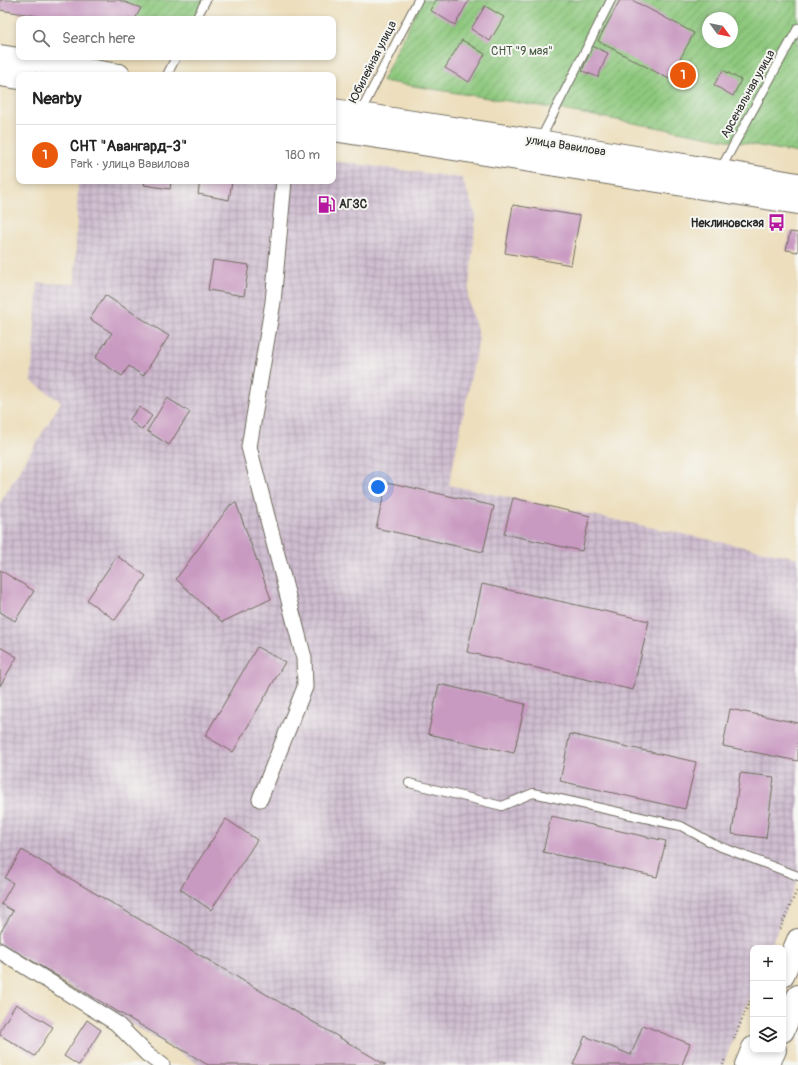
<!DOCTYPE html>
<html lang="en">
<head>
<meta charset="utf-8">
<style>
  body { margin:0; font-family:Pangolin,sans-serif; background:#f2f2f2; color:#222 }
  .controls { position:absolute; right:12px; bottom:12px; display:grid; overflow:hidden; border-radius:8px; box-shadow:0 2px 6px #0003 }
  .controls button { width:36px; height:36px; display:grid; place-items:center; padding:0; border:0; border-bottom:1px solid #e0e0e0; background:#fff; color:#222; font:20px sans-serif }
  .compass { position:absolute; left:702px; top:12px; width:36px; height:36px; border-radius:50%; background:#fff; box-shadow:0 2px 6px #0003; rotate:123deg }
  .you { position:absolute; left:378px; top:487px; width:14px; height:14px; margin:-10px; border:3px solid #fff; border-radius:50%; background:#1a73e8; box-shadow:0 0 0 6px #1a73e833 }
  .badge { display:grid; place-items:center; width:26px; height:26px; border-radius:50%; background:#ea580c; color:#fff; font-size:13px; font-weight:700 }
  .pin { position:absolute; translate:-50% -50%; border:2px solid #fff; box-shadow:0 1px 4px #0006 }
  .list { margin:0; padding:0; list-style:none }
  h2 { display:flex; justify-content:space-between; align-items:center; height:52px; margin:0; padding:0 16px; font-size:17px }
  h2 small { font-size:13px; font-weight:400; color:#767676 }
  .list li { display:grid; grid-template-columns:26px 1fr auto; gap:12px; align-items:center; box-sizing:border-box; height:60px; padding:0 16px; border-top:1px solid #e0e0e0 }
  .list b { display:block; font-size:15px; white-space:nowrap }
  .list p { margin:0; font-size:13px; white-space:nowrap; color:#767676 }
  .list em { font-size:13px; font-style:normal; color:#767676 }
  .icon { flex:none; width:22px; height:22px; fill:none; stroke:currentColor; stroke-width:2; stroke-linecap:round; stroke-linejoin:round }
  .map { position:relative; flex:none; width:798px; height:1065px; overflow:hidden }
  .search { position:absolute; background:#fff; box-shadow:0 2px 6px #0003; left:16px; top:16px; width:320px; height:44px; display:flex; align-items:center; gap:10px; box-sizing:border-box; padding:0 14px; border-radius:8px; color:#767676; font-size:15px }
  .panel { position:absolute; background:#fff; box-shadow:0 2px 6px #0003; left:16px; top:72px; width:320px; height:112px; border-radius:8px }
  .map>svg:first-child { display:block }
  .industrial { fill:url(#industrial-grid) }
  .garden { fill:url(#garden-furrows); stroke:#5c7a54; fill-rule:evenodd }
  .building { fill:#c99ac1 }
  .lines { fill:none; stroke-linecap:round; stroke-linejoin:round }
  .service-casing { stroke:#6f6a5e; stroke-width:10 }
  .minor-casing { stroke:#6f6a5e; stroke-width:17 }
  .primary-casing { stroke:#6f6a5e; stroke-width:24 }
  .path { stroke:#6f6a5e; stroke-width:2.5; stroke-dasharray:1 3; stroke-linecap:butt }
  .service { stroke:#fff; stroke-width:8 }
  .minor { stroke:#fff; stroke-width:15 }
  .primary { stroke:#fff; stroke-width:22 }
  .labels { text-anchor:middle; dominant-baseline:central; stroke-width:4; stroke-linejoin:round; paint-order:stroke }
  .park-label { font-size:12px; fill:#485a44; stroke:#f6f6f2 }
  .street-label { font-size:12px; fill:#2b2b2b; stroke:#f6f6f2 }
  .poi-label { font-size:12px; font-weight:bold; fill:#2b2b2b; stroke:#f6f6f2; text-anchor:start }
</style>
</head>
<body>
<div class="map">
<svg width="798" height="1065" viewBox="0 0 798 1065">
  <defs>
    <pattern id="industrial-grid" width="8" height="8" patternUnits="userSpaceOnUse"><rect width="8" height="8" fill="#cfbdd0"/><path d="M0 4h8M4 0v8" fill="none" stroke="#a89aa9"/></pattern>
    <pattern id="garden-furrows" width="10" height="10" patternUnits="userSpaceOnUse"><rect width="10" height="10" fill="#8dc87d"/><path d="M-1 1l2-2M0 10L10 0M9 11l2-2" fill="none" stroke="#73a367"/></pattern>
  </defs>
  <rect width="100%" height="100%" fill="#f6f6f2"/>
  <filter id="ink" filterUnits="userSpaceOnUse"><feTurbulence type="fractalNoise" baseFrequency=".025" numOctaves="2"/><feDisplacementMap in="SourceGraphic" scale="8" xChannelSelector="R" yChannelSelector="G"/><feConvolveMatrix kernelMatrix="1 2 1 2 8 2 1 2 1" color-interpolation-filters="sRGB"/></filter>
  <filter id="wash" filterUnits="userSpaceOnUse"><feTurbulence type="fractalNoise" baseFrequency=".012" numOctaves="4" result="noise"/><feDisplacementMap in="SourceGraphic" scale="16" xChannelSelector="R" yChannelSelector="G"/><feGaussianBlur stdDeviation="0.9" result="paint"/><feColorMatrix in="noise" values="0 0 0 0 0 0 0 0 0 0 0 0 0 0 0 0 0 1.4 0 .05"/><feComposite in="paint" operator="in"/></filter>
  <g filter="url(#wash)">
    <rect width="100%" height="100%" fill="#eddfbd"/>
    <path class="industrial" d="M333 161 462 178 476 216 468 298 479 338 449 485 798 558V879L770 948H753V990L723 1065H200L0 945V503L61 402 31 381 38 283 75 284 78 181H333Z"/>
    <path class="garden" d="M115 0H204L193 19H106Z
      M422 0H798V153L551 108 382 81ZM708 18H732V42H708Z"/>
    <g id="blocks">
      <path class="building" d="M0 0H119L141 8 135 19H56L0 10Z
        M436 0H469L455 25 430 10Z
        M620 0H632L694 33 669 79 598 41Z
        M485 6 504 17 490 41 471 29Z
        M462 40 485 54 469 82 445 68Z
        M592 46 608 53 598 77 582 71Z
        M723 70 741 80 733 96 714 85Z
        M145 181H171L170 189 144 185Z
        M200 181H232L229 200 198 194Z
        M513 205 580 216 571 265 505 253Z
        M790 232 798 233V252L786 250Z
        M213 260 249 265 244 296 208 290Z
        M105 295 169 336 143 376 129 366 122 376 95 358 112 333 90 319Z
        M167 398 190 412 169 445 147 431Z
        M139 407 152 416 142 430 129 420Z
        M387 482 494 506 483 552 376 528Z
        M513 498 590 516 582 551 504 534Z
        M236 503 271 599 222 622 176 579 230 505Z
        M117 556 146 576 115 620 87 600Z
        M0 570 34 591 15 621 0 612Z
        M482 584 649 621 633 690 467 652Z
        M0 647 17 657 0 686Z
        M257 647 285 662 233 752 205 736Z
        M439 684 525 704 514 753 428 734Z
        M730 709 798 723V761L723 746Z
        M570 734 696 762 685 809 560 781Z
        M740 773 774 777 766 838 732 834Z
        M551 816 666 841 657 877 543 852Z
        M226 819 257 840 211 910 180 889Z
        M22 850 386 1065H208L0 942V933L13 911 1 904 13 883 5 878Z
        M16 1004 53 1027 35 1056 0 1035V1030Z
        M87 1020 101 1030 79 1065H78L64 1056Z
        M643 1025 690 1044 682 1065H573L585 1036 631 1055Z"/>
    </g>
  </g>
  <g filter="url(#ink)">
    <use href="#blocks" fill-opacity="0" stroke="#6f6a5e" stroke-width="1"/>
    <g class="lines">
      <defs>
        <path id="service" d="M196 19 206 0
          M167 75 176 57
          M360 113 418 0
          M540 140 611 0
          M720 170 798 28
          M409 783 502 806 533 793 681 826 716 845 798 876"/>
        <path id="minor" d="M260 799 305 687 304 658 249 447 273 302 284 181
          M0 951 116 1023 147 1054 162 1065"/>
        <path id="primary" d="M0 56 119 75
          M0 75 19 78
          M333 110 539 141 798 184
          M333 130 798 203
          M783 975 798 940
          M783 1031 798 996
          M746 1065 753 1048
          M768 1065 775 1050"/>
      </defs>
      <use href="#service" class="service-casing"/>
      <use href="#minor" class="minor-casing"/>
      <use href="#primary" class="primary-casing"/>
      <path class="path" d="M780 929 797 890
        M734 1039 753 993
        M723 1065 725 1058"/>
      <use href="#service" class="service"/>
      <use href="#minor" class="minor"/>
      <use href="#primary" class="primary"/>
    </g>
  </g>
  <defs>
    <symbol id="fuel-bare" viewBox="-9 -9 18 18"><path d="M-5.5-6h7V0h2V4h1.3V-2.5L3-4.5l.8-.8L6-3V5H2.5V1h-1V6h-7ZM-4.2-4.7v3.2H.2V-4.7Z" fill="#b5179e" stroke="#f6f6f2" stroke-width="2.5" paint-order="stroke"/></symbol>
    <symbol id="bus-bare" viewBox="-9 -9 18 18"><path d="M-5-6H5V4H4V6H2V4H-2V6H-4V4H-5ZM-3.5-4V0h7V-4ZM-3.5 1.2v1.5H-2V1.2ZM2 1.2v1.5H3.5V1.2Z" fill="#b5179e" stroke="#f6f6f2" stroke-width="2.5" paint-order="stroke"/></symbol>
  </defs>
  <g fill-rule="evenodd">
    <use href="#fuel-bare" x="314" y="192" width="25" height="25"/>
    <use href="#bus-bare" x="764" y="210" width="25" height="25"/>
  </g>
  <g class="labels">
    <g class="park-label">
      <text x="522" y="51">СНТ "9 мая"</text>
    </g>
    <g class="street-label">
      <text transform="translate(373 62) rotate(-63)">Юбилейная улица</text>
      <text transform="translate(748 94) rotate(-61)">Арсенальная улица</text>
      <text transform="translate(566 146) rotate(9)">улица Вавилова</text>
    </g>
    <g class="poi-label">
      <text x="339" y="204">АГЗС</text>
      <text x="764" y="223" text-anchor="end">Неклиновская</text>
    </g>
  </g>
</svg>
<div class="controls">
<button>+</button>
<button>−</button>
<button><svg class="icon" aria-label="layers" viewBox="0 0 24 24"><path d="M12 4l9 5-9 5-9-5zM3 14l9 5 9-5"/></svg></button>
</div>
<svg class="compass" viewBox="-18 -18 36 36"><path d="M0-13l5 13h-10z" fill="#e53935"/><path d="M0 13l5-13h-10z" fill="#767676"/></svg>
<div class="you"></div>
<div class="pin badge" style="left:683px;top:75px">1</div>
<div class="search"><svg class="icon" aria-label="search" viewBox="0 0 24 24"><circle cx="10" cy="10" r="6"/><path d="M15 15l6 6"/></svg>Search here</div>
<section class="panel">
<h2>Nearby<small></small></h2>
<ul class="list">
<li><span class="badge">1</span><div><b>СНТ &quot;Авангард-3&quot;</b><p>Park · улица Вавилова</p></div><em>180 m</em></li>
</ul>
</section>
</div>
</body>
</html>
